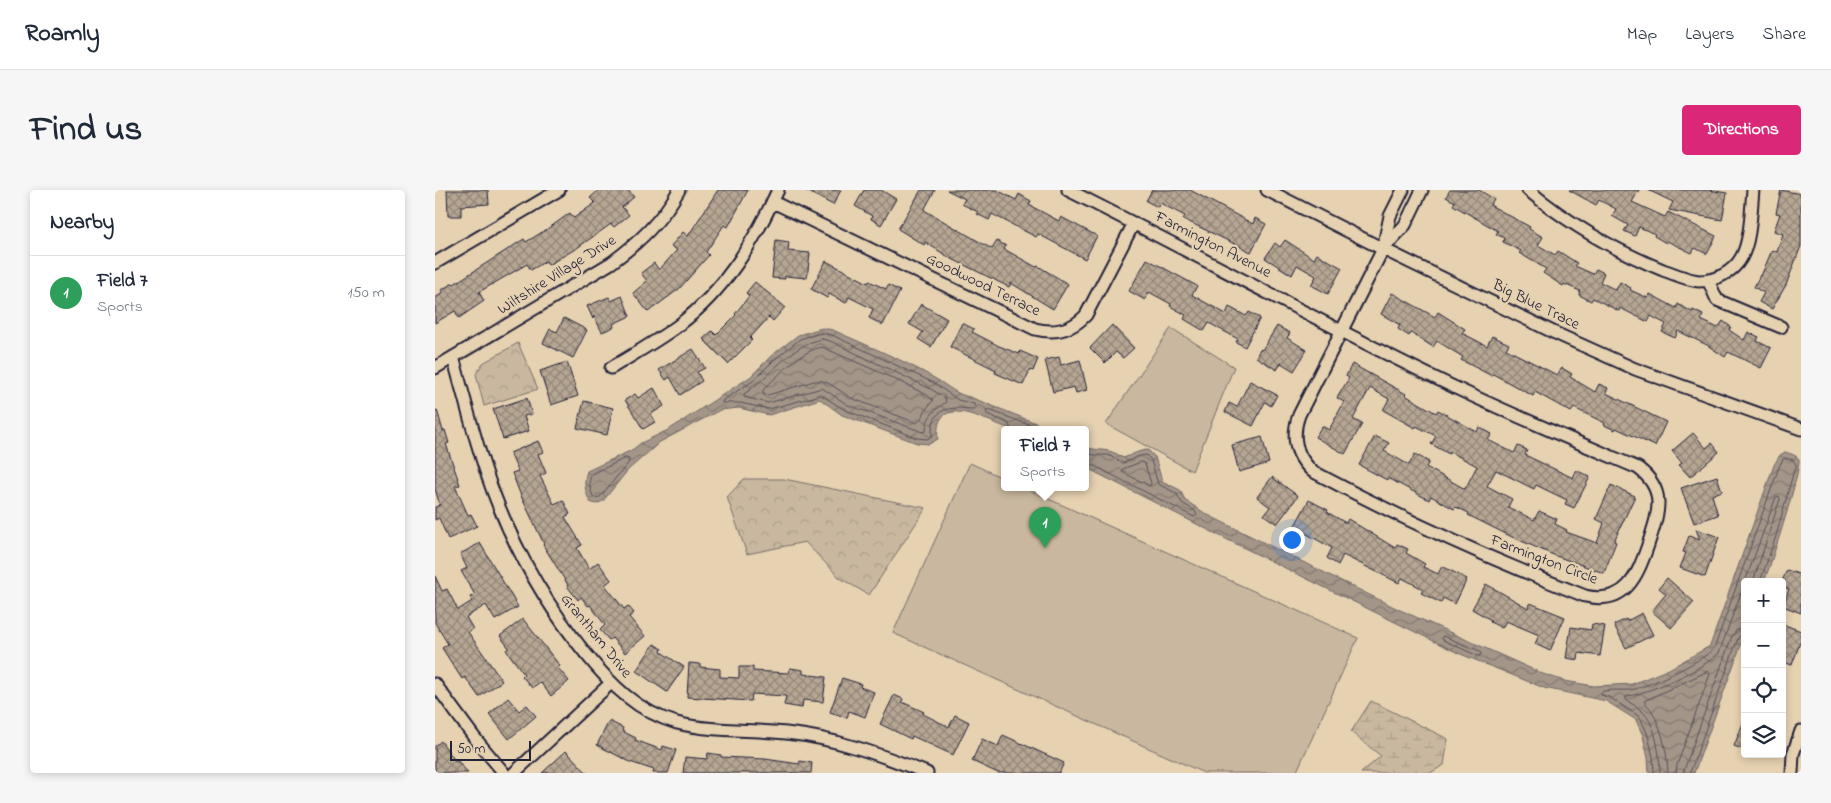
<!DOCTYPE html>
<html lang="en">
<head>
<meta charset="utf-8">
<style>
  body { margin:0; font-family:"Indie Flower",sans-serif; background:#f6f6f7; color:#1f2937 }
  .controls { position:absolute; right:15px; bottom:15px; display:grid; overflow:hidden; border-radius:5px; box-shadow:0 2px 8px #0003 }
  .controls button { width:45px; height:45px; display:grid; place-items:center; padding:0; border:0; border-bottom:1px solid #e0e1e3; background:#fff; color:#1f2937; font:25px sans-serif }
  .scale { position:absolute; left:15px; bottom:12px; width:81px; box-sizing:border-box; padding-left:5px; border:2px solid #22223b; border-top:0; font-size:14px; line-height:18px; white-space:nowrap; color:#22223b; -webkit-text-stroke:4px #e6d1b0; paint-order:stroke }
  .you { position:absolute; left:856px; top:349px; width:18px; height:18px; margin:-12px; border:4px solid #fff; border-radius:50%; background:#1a73e8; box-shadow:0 0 0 8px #1a73e833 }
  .badge { display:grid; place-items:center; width:32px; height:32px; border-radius:50%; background:#db2777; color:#fff; font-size:16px; font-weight:700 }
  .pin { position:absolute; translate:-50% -41px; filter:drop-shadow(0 1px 2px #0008) }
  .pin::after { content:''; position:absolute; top:26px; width:18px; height:15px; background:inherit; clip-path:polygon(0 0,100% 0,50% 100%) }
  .popup { position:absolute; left:566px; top:236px; width:88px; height:65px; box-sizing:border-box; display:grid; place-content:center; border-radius:5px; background:#fff; filter:drop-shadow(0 1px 4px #0005); font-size:16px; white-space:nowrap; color:#747a83 }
  .popup b { font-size:19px; color:#1f2937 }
  .popup::after { content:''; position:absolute; left:50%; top:100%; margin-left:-10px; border:10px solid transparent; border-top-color:#fff }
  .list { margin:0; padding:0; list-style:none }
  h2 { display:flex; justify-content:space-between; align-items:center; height:65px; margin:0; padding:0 20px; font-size:21px }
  h2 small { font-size:16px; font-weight:400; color:#747a83 }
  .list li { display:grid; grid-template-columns:32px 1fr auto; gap:15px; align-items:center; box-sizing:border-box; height:75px; padding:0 20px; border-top:1px solid #e0e1e3 }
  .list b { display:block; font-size:19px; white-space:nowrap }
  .list p { margin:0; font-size:16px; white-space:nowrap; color:#747a83 }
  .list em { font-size:16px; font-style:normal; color:#747a83 }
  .icon { flex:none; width:28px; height:28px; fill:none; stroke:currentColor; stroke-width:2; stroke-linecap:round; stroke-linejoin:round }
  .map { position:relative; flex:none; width:1366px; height:583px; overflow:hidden; border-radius:5px }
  header { display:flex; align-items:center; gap:30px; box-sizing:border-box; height:70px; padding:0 25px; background:#fff; border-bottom:1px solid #e0e1e3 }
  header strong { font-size:24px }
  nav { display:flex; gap:28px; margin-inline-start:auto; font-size:18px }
  .intro { display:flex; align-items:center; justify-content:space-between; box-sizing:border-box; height:120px; padding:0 30px }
  h1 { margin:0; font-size:35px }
  .button { padding:12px 22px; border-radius:5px; background:#db2777; color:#fff; font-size:18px; font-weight:700 }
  main { display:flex; gap:30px; padding:0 30px }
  aside { flex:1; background:#fff; border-radius:5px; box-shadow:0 2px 8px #0003 }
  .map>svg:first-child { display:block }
  .forest { fill:url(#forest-crowns); stroke:#766d6d }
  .wetland { fill:url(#wetland-marsh); stroke:#766d6d }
  .green { fill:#c9b89f; stroke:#766d6d }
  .water { fill:url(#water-waves); stroke:#6f6769 }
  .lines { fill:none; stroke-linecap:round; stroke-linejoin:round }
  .shore { stroke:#56505a; stroke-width:1 }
  .building { fill:url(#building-cross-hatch); stroke:#22223b }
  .minor-casing { stroke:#22223b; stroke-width:15 }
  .minor { stroke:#e6d1b0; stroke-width:11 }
  .labels { text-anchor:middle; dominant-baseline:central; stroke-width:4.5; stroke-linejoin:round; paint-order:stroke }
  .street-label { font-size:16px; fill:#22223b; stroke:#e6d1b0 }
</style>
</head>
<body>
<header>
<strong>Roamly</strong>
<nav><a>Map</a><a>Layers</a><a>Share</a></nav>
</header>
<div class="intro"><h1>Find us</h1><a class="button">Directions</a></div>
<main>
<aside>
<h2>Nearby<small></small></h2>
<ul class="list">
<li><span class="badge" style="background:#2e9e5b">1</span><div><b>Field 7</b><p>Sports</p></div><em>150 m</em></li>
</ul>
</aside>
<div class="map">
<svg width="1366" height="583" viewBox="0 0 1366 583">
  <defs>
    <pattern id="forest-crowns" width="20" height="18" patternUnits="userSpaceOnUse" patternTransform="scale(1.25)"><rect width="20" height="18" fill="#c9b89f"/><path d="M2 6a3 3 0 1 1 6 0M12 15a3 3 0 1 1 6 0" fill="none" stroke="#ac9e8a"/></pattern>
    <pattern id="wetland-marsh" width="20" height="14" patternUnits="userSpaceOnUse" patternTransform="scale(1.25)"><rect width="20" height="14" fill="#c9b89f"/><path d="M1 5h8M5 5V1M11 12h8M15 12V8" fill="none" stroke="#ac9e8a"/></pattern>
    <pattern id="water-waves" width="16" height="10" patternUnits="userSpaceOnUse" patternTransform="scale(1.25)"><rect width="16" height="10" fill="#a39588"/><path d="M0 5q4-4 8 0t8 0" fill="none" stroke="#847970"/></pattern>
    <pattern id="building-cross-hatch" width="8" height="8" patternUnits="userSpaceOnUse" patternTransform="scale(1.25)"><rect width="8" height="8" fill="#b6a693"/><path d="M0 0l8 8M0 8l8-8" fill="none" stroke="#948779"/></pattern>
  </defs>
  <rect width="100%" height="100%" fill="#e6d1b0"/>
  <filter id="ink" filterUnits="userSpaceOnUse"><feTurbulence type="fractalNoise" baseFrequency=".02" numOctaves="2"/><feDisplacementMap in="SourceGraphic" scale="10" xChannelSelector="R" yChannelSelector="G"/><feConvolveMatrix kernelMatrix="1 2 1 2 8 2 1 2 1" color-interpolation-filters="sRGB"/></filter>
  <g filter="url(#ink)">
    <path class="forest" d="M83 153 103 199 49 216 41 184 48 173Z
      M309 289H349L491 318 434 405 405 388 370 352 312 364 292 307Z"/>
    <path class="wetland" d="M936 511 1013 549 1009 575 995 583H926L946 566 916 542Z"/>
    <path class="green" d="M736 138 799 177 757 281 671 234Z
      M535 273 570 289V297H587L923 448 861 583H769L458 443Z"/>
    <path class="water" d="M387 138 398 140C433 156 469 170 501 189 513 196 522 205 535 207L616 239C603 239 585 242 573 238 551 231 498 200 503 249L494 254 482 253 407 225 385 209 334 225 304 218 285 220 225 252 193 280 168 311 161 314 155 312C150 301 148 293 152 281L197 260 206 253 235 239 315 187 336 166 363 145Z
      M650 257C665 262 674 257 688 268 697 265 704 260 713 260L720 267 727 291 745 300 750 310 771 324 963 419 1108 484 1130 491 1159 496 1197 494 1234 479 1275 456 1339 275 1345 265 1350 262C1354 263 1361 265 1364 269 1366 282 1336 374 1329 392H1310V444L1259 583H1214L1213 568 1208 546 1201 530 1171 511 1109 498 1023 463 791 349 650 277Z"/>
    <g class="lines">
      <path class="shore" d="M387 143 397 145 499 193 523 210 539 214 540 217 538 219C515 217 496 216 497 246L492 249 482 248 410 220 386 205 334 219 305 213H287L288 210 318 191 339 170 365 149Z
        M387 149 395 151 496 199 510 208 511 212C500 220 491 226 491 241L488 242 413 215 387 198 333 213 309 207V204C335 187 355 155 387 149Z
        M387 157 453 186 492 205 497 209 498 211C489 219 488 228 482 233L416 208 395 194 388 191H379L333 205 328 204V200C344 185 365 161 387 157Z
        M576 239 573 233 552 224 551 220H554L605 239
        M650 262 659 265H673L688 273C695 271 704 265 711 265L716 270 723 294 741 303 747 313 760 321 762 325 759 327 654 273H650
        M191 268 194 269V272L165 307 159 308C155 300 153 293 156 285Z
        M707 272 710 274 716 293 715 296 687 282 688 279Z
        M1008 446 1045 461 1046 465 1043 466 1008 450 1007 448Z
        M1219 583 1218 567 1213 545 1205 527 1174 507 1166 505V502C1176 498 1189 502 1200 499 1223 492 1261 474 1279 459L1344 277 1348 269 1351 268 1358 270 1362 276 1359 280 1341 346 1325 392
        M1225 583C1225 566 1221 534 1208 522 1203 517 1197 514 1191 510V507C1194 505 1198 506 1202 504 1226 497 1266 480 1284 463L1341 307 1344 306 1345 309 1318 392
        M1233 583C1232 562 1228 542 1218 523 1216 518 1211 515 1209 511L1273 481 1275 484 1242 575 1241 583
        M1248 583 1297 446 1302 440 1310 438
        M1255 583 1303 448 1306 445H1310"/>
    </g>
    <path class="building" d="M12 0H53L54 14 26 16V26H13Z
      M164 0H193L199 7 187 17 194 25 179 37 176 34 142 58 113 75 111 71 96 80 92 74 44 102 49 111 24 128 20 121 0 133V108L8 103 6 100 18 93 19 94 89 49 91 52 114 38 135 23 139 28 160 13 155 8Z
      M283 0H313L293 37 289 35 271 62 274 65 244 99 213 122 198 103 212 91 206 83 219 73 224 80 242 60 236 56 248 42 253 46Z
      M370 0H406L398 15Z
      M429 0H446L461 9 446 35 436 29 437 26 420 16Z
      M486 0H500L489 20 557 59 562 51 571 56 569 59 601 77 603 76 633 94 618 119 576 93 574 97 515 68 490 52 489 55 463 39Z
      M512 0H562L581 10 584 4 596 11 594 15 624 31 626 27 662 46 650 69 603 44 601 47 557 24 554 30 542 24 543 22 527 14 530 9Z
      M717 0H755L818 34 820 28 831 34 816 62 748 29 750 26 725 13 723 17 711 11Z
      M1015 0H1044L1059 9 1055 15 1095 37 1094 39 1108 47 1103 55 1120 65 1123 61 1142 73 1140 76 1158 84 1161 79 1169 83 1165 92 1181 100 1185 92 1196 98 1195 100 1213 108 1215 104 1241 118 1243 114 1257 122 1258 120 1268 125 1266 130 1283 138 1288 131 1296 137 1294 140 1309 150 1313 142 1324 147 1322 151 1336 158 1326 178 1293 162 1290 167 1272 155 1243 141 1240 148 1227 142 1231 134 1216 126 1213 132 1185 118 1184 121 1158 108 1156 111 1144 105 1145 101 1129 94 1128 96 1108 83 1111 79 1084 63 1086 61 1068 52 1069 48 1061 44 1063 41 1018 15 1020 12 1011 7Z
      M1134 0H1204L1197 12 1230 27 1233 22 1281 46 1272 64 1260 58 1257 63 1232 51 1231 53 1219 46 1220 44 1204 37 1200 46 1189 41 1193 35 1177 26 1181 19 1164 10 1161 15Z
      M1213 0H1274L1292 3 1287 30 1234 20 1238 12Z
      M1346 0 1366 4V56L1351 95 1337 119 1324 112 1329 103 1319 97 1325 85 1326 86 1337 60 1342 62 1348 44 1339 41 1345 24 1341 23Z
      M341 50 354 52 353 61 375 63 372 88 350 86V89L337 88Z
      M850 50 879 69 882 64 907 78 893 104 876 95 881 86 862 75 857 85 830 68 840 53 845 57Z
      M712 69 762 96 757 105 791 124 794 117 811 126 814 122 825 128 810 157 801 152 803 149 774 133 769 141 749 129 751 125 735 116 736 114 714 102 710 110 694 101Z
      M391 71 433 93 434 91 451 99 453 95 465 101 448 135 434 128 438 119 414 107 411 113 394 104 392 108 376 99Z
      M320 92 350 117 338 131 334 127 315 148 317 150 293 174 268 149 277 141 281 145 301 125 300 124 314 106 311 103Z
      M957 103 1000 127 1003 122 1030 139 1027 143 1052 156 1057 146 1074 154 1071 159 1122 185 1127 178 1137 184 1135 187 1160 202 1164 194 1173 198 1171 203 1231 232 1220 256 1181 238 1180 240 1169 235 1170 233 1139 218 1136 222 1100 202 1098 206 1058 184 1057 186 1026 170 1028 167 1002 151 998 157 976 143 974 146 963 139 965 135 946 124Z
      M187 106 195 126 178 134 179 137 167 142 159 126 158 129 152 116 174 107 176 111Z
      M486 114 512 129 496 157 483 149 488 142 474 134Z
      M129 128 152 140 138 168 108 153 115 139 122 142Z
      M527 133 539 139 537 142 564 156 584 164 585 161 603 169 598 181 595 180 588 195 560 183 561 180 515 157Z
      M677 135 699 158 688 168 681 162 670 173 655 158Z
      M842 136 855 143 852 148 872 160 859 181 846 173 842 180 821 167 825 159 827 160Z
      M258 159 270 178 262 182 267 191 245 205 235 187 231 190 224 180Z
      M624 167 626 175 645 170 652 200 641 203 639 197 618 202 610 170Z
      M132 172 143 206 116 215 105 181Z
      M917 174 971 204 970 205 1001 223 1003 220 1042 242 1044 237 1057 244 1053 250 1079 263 1083 256 1092 260 1090 265 1138 288 1141 280 1155 287 1139 318 1130 314 1132 310 1101 295 1099 299 1061 280 1052 296 1077 309 1073 317 1099 330 1104 321 1122 329 1120 334 1132 340 1131 342 1162 353 1169 333 1161 329 1176 295 1200 306 1179 351 1181 352 1169 383 1121 366 1077 347 1033 325 1034 323 1021 317 1019 319 996 306 994 310 953 288 952 290 924 275 940 246 954 253 949 261 974 275 980 264 994 272 991 277 1030 299 1042 276 1015 262 1014 264 996 254 1001 246 981 236 980 238 948 220 954 209 935 198 918 229 927 234 910 264 880 247 887 236 894 240 909 212 902 208 914 188 911 186Z
      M815 191 842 205 836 216 830 212 818 236 790 222 794 213 802 217Z
      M219 198 229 216 216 224 220 232 208 239 190 210 200 204 203 208Z
      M92 208 97 224 89 226 94 241 68 249 58 219Z
      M149 211 178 218 172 245 142 238Z
      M2 220 8 241 10 240 14 253 11 254 25 295 20 296 33 325 36 324 42 336 13 349 4 328 0 330V317L5 315 0 299V221Z
      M1258 243 1271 258 1277 253 1284 262 1255 287 1244 275 1247 273 1237 261Z
      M827 247 834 273 804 282 797 255Z
      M103 251 108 262 103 264 111 283 105 286 119 314 128 310 135 324 130 327 147 355 142 358 154 379 163 372 176 390 170 395 189 419 193 416 199 423 194 427 210 446 190 463 177 448 174 450 165 440 170 435 155 415 153 416 146 407 143 410 132 396 133 395 108 355 109 354 86 306 77 283 83 281 75 263Z
      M1282 286 1287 301 1277 305 1283 325 1259 333 1246 298Z
      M837 287 863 306 842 334 829 325 835 317 822 307Z
      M874 310 893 320 892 322 911 333 913 329 960 358 962 354 973 359 971 363 990 374 988 377 1003 384 1007 376 1032 389 1020 414 1008 408 1006 413 986 403 988 399 967 388 964 393 908 365 903 375 892 368 897 358 859 337Z
      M1261 339 1284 347 1270 387 1245 378 1251 363 1248 362 1254 346 1265 350Z
      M45 353 83 417 60 430 51 415 31 427 38 439 33 442 67 491 44 507 30 487 27 489 7 458 13 454 0 433V386L7 401 12 399 23 420 37 411 35 407 40 405 26 381 32 378 25 364Z
      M1352 380 1366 385V423L1348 416 1354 399 1347 397V391Z
      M1232 388 1259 412 1236 438 1217 421 1231 404 1224 398Z
      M1051 394 1093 418 1095 413 1130 427 1115 461 1100 454 1104 445 1071 431 1067 438 1055 432 1056 430 1037 419Z
      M1207 423 1218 445 1191 458 1179 435 1191 429 1192 431Z
      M88 429 125 476 123 478 134 491 116 506 105 492 97 498 87 486 89 484 71 460 74 458 65 446Z
      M1157 434 1170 436 1165 466 1144 463 1143 470 1131 468 1136 437 1156 440Z
      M1347 434 1366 441V450L1357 475 1347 472Z
      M219 454 227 459 226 462 249 477 232 502 201 481Z
      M254 473 265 474V477L285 479V487L304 488V477H318V481L354 483 355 478 368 480V484L391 487 388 512 368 510 367 518 349 515 351 506 317 504 316 511 252 507Z
      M407 488 426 494 425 497 439 502 430 527 414 521 412 528 395 522Z
      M459 505 468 509 467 512 489 522 488 524 514 537 520 525 534 532 518 565 477 546 476 549 445 534Z
      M73 508 84 521 92 515 101 526 74 549 54 524Z
      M174 531 188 538 187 541 201 548 200 550 227 560 228 556 241 560 233 583H218L219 580 195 572 162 555Z
      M1309 531H1310V560L1299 556Z
      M568 545 629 573 624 583H563L537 571 547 549 563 556Z
      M6 551 21 572 23 571 33 583H0V556Z
      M131 561 152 583H107Z
      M273 563 286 565V567L330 569 364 574 365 571 377 573 376 583H248L250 567 272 569Z"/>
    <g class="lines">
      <defs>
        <path id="minor" d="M633 0C763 65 891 136 1023 199 1082 227 1142 252 1203 278 1233 301 1223 324 1213 355 1202 387 1191 415 1150 406 1057 370 965 328 877 281 861 266 856 247 864 225L948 59 955 26 968 0
          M832 0 948 59 1120 143 1200 179 1366 239
          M1093 0C1134 34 1179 60 1228 80 1240 84 1252 90 1264 91 1281 91 1298 82 1306 68 1316 51 1316 19 1318 0
          M338 12 600 139C620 144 637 140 651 125L699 33
          M949 58 970 35 987 0
          M0 73 124 0
          M1273 90 1282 110 1346 137
          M18 167C31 213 42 260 59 304 81 362 112 416 151 464 176 495 203 522 242 533 277 542 315 539 351 543 401 548 446 565 492 583
          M0 178 176 73C203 53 227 31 244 0
          M176 178C199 164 222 151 244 135 290 100 319 52 343 0
          M0 494 39 547 69 583
          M79 583 176 493
          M1357 583 1358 564 1366 541"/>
      </defs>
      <use href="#minor" class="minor-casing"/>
      <use href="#minor" class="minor"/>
    </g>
  </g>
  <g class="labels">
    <g class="street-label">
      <text transform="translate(778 55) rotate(27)">Farmington Avenue</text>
      <text transform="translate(122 85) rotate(-32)">Wiltshire Village Drive</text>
      <text transform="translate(548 95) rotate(26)">Goodwood Terrace</text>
      <text transform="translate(1101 115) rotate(26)">Big Blue Trace</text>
      <text transform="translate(1109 370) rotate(21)">Farmington Circle</text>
      <text transform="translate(161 446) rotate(51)">Grantham Drive</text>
    </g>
  </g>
</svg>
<div class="controls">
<button>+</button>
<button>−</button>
<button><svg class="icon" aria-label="locate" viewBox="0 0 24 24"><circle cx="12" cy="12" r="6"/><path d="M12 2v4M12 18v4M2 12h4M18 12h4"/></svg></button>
<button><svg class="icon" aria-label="layers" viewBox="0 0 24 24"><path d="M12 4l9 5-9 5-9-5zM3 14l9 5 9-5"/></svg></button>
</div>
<div class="scale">50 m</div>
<div class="you"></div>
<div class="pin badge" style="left:610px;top:358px;background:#2e9e5b">1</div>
<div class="popup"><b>Field 7</b>Sports</div>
</div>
</main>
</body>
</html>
